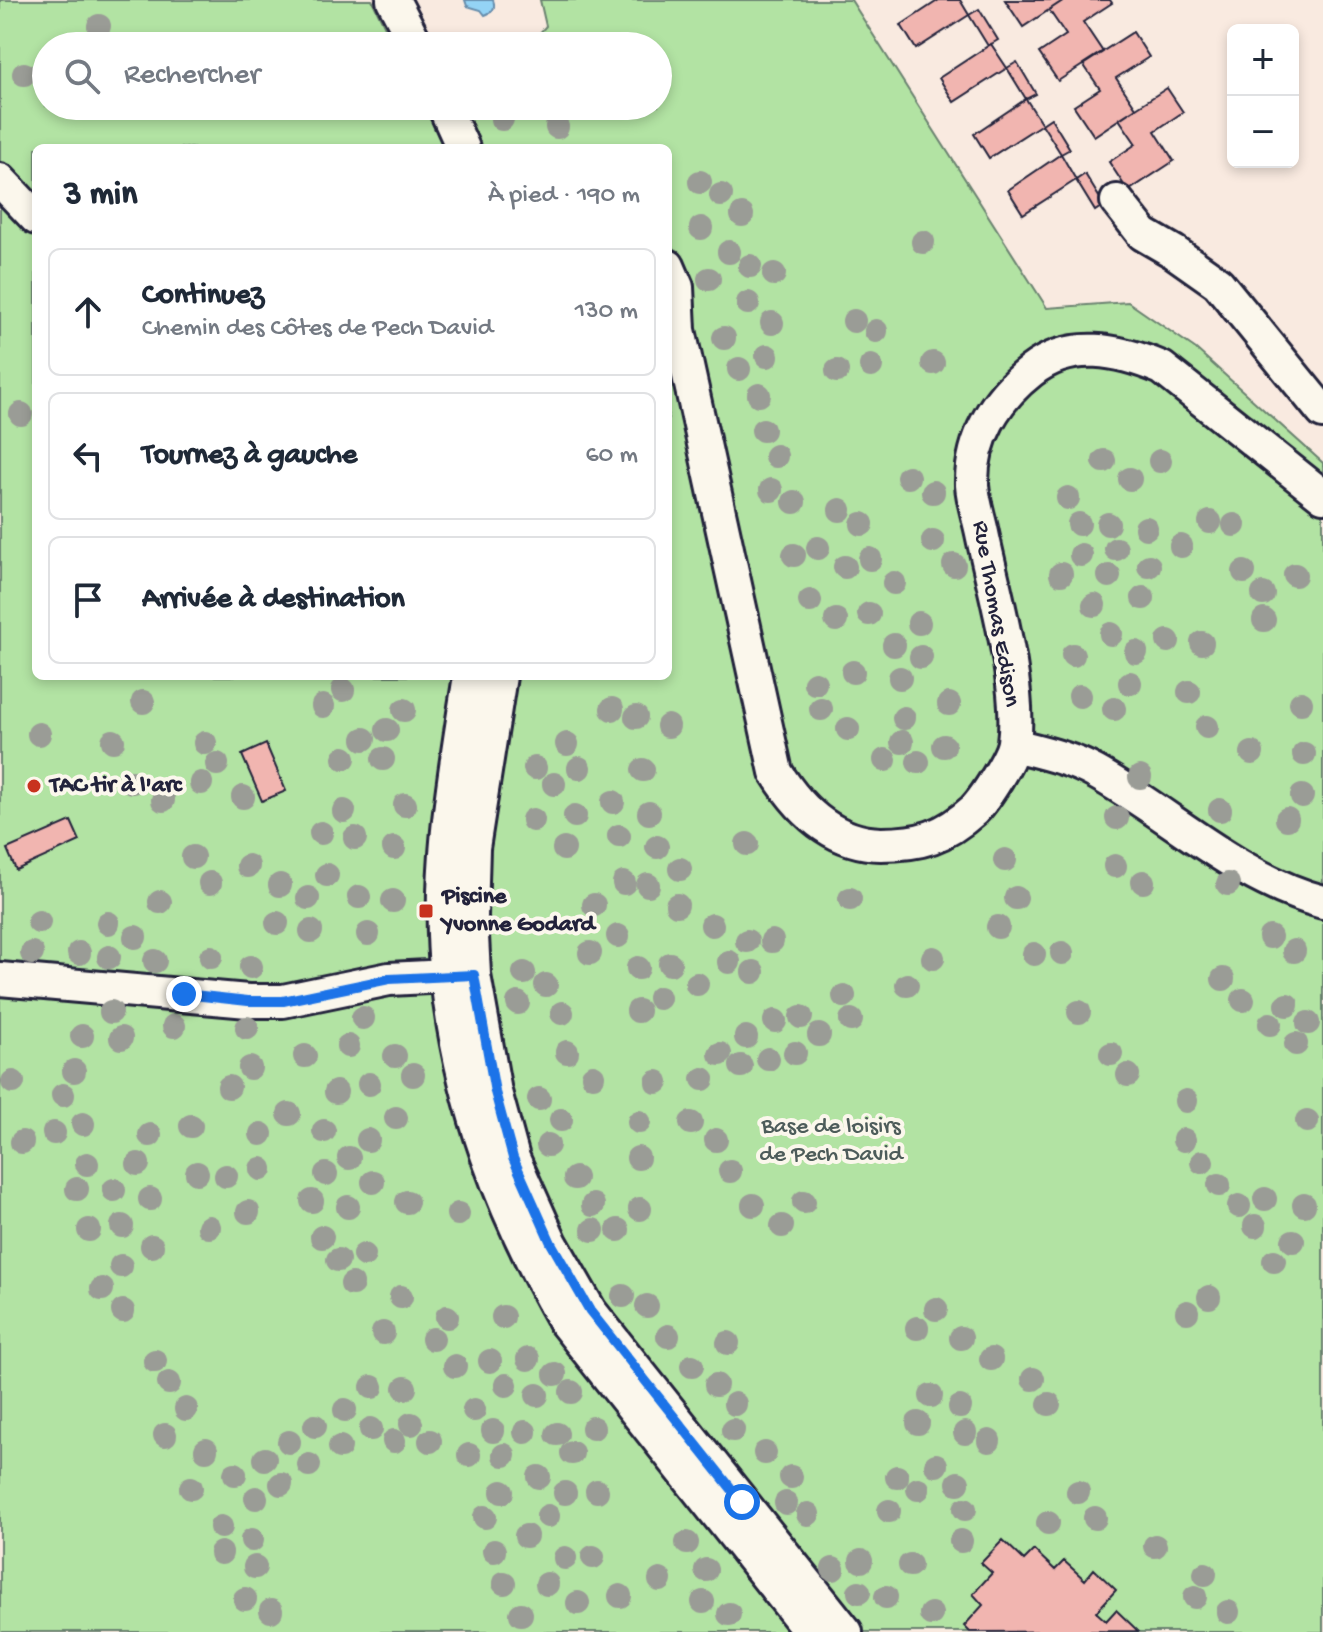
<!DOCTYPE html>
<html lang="fr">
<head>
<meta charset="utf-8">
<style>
  body { margin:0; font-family:"Gochi Hand",sans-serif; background:#f2f2f3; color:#1f2937 }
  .controls { position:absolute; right:24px; top:24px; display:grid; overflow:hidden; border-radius:12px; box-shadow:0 4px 12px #0003 }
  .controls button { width:72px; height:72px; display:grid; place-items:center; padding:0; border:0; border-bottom:2px solid #e0e1e3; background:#fff; color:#1f2937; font:40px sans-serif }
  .stop { position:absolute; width:24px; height:24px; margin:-18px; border:6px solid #1a73e8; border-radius:50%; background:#fff }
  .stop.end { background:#1a73e8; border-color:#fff; box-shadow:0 2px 8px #0008 }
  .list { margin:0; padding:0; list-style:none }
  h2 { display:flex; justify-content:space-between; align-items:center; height:104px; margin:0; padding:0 32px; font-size:34px }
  h2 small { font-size:26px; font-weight:400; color:#747a83 }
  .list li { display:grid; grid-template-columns:52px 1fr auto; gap:24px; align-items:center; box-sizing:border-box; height:128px; margin:0 16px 16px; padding:0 16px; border:2px solid #e0e1e3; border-radius:12px }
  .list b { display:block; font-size:30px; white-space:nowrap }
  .list p { margin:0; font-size:26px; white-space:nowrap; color:#747a83 }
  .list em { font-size:26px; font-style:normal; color:#747a83 }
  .icon { flex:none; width:44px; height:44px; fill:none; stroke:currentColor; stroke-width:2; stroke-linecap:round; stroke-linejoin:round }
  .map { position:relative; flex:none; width:1323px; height:1632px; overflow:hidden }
  .search { position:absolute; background:#fff; box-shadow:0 4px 12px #0003; left:32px; top:32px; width:640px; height:88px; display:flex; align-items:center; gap:20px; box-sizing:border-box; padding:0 28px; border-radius:44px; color:#747a83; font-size:30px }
  .panel { position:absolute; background:#fff; box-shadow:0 4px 12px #0003; left:32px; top:144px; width:640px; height:536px; border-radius:12px }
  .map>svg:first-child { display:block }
  .green { fill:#b2e3a3; stroke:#6a826f; stroke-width:2; fill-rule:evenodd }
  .water { fill:#94d3f5; stroke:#668cab; stroke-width:2 }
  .building { fill:#f1b5b0; stroke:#22223b; stroke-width:2 }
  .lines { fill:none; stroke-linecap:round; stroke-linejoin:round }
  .minor-casing { stroke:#22223b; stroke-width:38 }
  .minor { stroke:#fbf7ec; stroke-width:32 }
  .tree { fill:#9a9c96 }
  .route { stroke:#1a73e8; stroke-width:10 }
  .poi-dot { fill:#c8321e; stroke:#fbf7ec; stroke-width:3 }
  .labels { text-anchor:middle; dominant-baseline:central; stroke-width:8; stroke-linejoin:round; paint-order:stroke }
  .street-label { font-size:24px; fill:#22223b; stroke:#fbf7ec }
  .poi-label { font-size:24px; font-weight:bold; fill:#22223b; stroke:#fbf7ec; text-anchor:start }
  .park-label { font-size:24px; fill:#4d5c5a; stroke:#fbf7ec }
</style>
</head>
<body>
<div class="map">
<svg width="1323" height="1632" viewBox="0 0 1323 1632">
  <rect width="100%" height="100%" fill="#f9eae0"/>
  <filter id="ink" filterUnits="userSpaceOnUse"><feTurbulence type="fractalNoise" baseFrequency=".0125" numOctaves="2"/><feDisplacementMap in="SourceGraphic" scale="16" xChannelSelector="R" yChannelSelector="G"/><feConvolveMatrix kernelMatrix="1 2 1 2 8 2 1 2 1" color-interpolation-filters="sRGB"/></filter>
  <g filter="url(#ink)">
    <path class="green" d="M0 0H372L394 46H46V106H424L433 124 473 106H658V46H528L546 26 540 0H851L1047 308 1128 302 1196 349 1323 463V1632H0ZM36 148H668V676H36Z"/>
    <path class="water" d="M465 0H493C496 8 493 12 485 15L481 10 467 6Z"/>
    <path class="building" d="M939 0H960L969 15 916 49 901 25Z
      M1005 0H1064L1023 27Z
      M1064 0H1110L1112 3 1083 22 1103 52 1058 81 1039 53 1066 35 1049 10Z
      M979 9 998 40 988 46 969 15Z
      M1133 32 1149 57 1116 78 1136 108 1094 136 1074 106 1100 89 1083 64Z
      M991 44 1007 68 954 102 939 78Z
      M1017 62 1036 94 1026 99 1007 68Z
      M1167 88 1183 112 1155 131 1174 161 1128 191 1109 162 1136 144 1119 119Z
      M1026 99 1042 124 989 158 974 134Z
      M1051 118 1070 149 1061 154 1042 124Z
      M1061 154 1076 180 1023 214 1008 190Z
      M1085 174 1104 205 1095 211 1076 180Z
      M266 744 286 791 262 801 242 755Z
      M71 821 80 841 16 870 7 849Z
      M1003 1540 1024 1560 1034 1550 1055 1570 1064 1561 1085 1580 1094 1569 1116 1590 1096 1612 1106 1621 1116 1610 1138 1631 970 1632 964 1626 983 1605 973 1594 992 1573 981 1563Z"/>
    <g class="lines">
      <defs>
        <path id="minor" d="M393 0 417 46
          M444 106 463 148
          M0 180 36 218
          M1117 201 1143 234 1174 252 1218 283 1323 412
          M668 266 677 287 679 330 776 772C800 811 833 843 881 844 921 844 944 837 974 810 985 799 1012 757 1014 742 1022 686 994 591 982 533 979 518 973 501 972 485 971 439 995 399 1031 371 1071 339 1119 350 1162 368L1323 496
          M470 676C454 775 436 878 447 978 461 1105 502 1211 564 1321L811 1632
          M500 676 473 848 471 916 474 975 495 1092 513 1158 551 1243 590 1311 846 1632
          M1014 745C1041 752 1070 758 1095 772 1171 814 1237 879 1323 902
          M0 979 248 1001H283L389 979 467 975"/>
      </defs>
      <use href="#minor" class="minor-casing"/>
      <use href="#minor" class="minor"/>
    </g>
    <g class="tree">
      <circle cx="99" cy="26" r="12"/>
      <circle cx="24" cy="74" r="12"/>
      <circle cx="502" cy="119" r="12"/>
      <circle cx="557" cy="127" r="12"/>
      <circle cx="700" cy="182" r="12"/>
      <circle cx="721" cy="195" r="12"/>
      <circle cx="742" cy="215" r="12"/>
      <circle cx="701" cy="228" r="12"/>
      <circle cx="923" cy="242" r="12"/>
      <circle cx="729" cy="252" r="12"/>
      <circle cx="750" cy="266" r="12"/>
      <circle cx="774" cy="274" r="12"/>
      <circle cx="709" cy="279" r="12"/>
      <circle cx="748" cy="303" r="12"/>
      <circle cx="854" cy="321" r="12"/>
      <circle cx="772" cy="323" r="12"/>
      <circle cx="876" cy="331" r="12"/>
      <circle cx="724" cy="338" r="12"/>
      <circle cx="767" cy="356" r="12"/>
      <circle cx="933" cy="363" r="12"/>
      <circle cx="871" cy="366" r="12"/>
      <circle cx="739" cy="369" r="12"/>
      <circle cx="837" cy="371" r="12"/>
      <circle cx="759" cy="395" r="12"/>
      <circle cx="21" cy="414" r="12"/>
      <circle cx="763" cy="430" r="12"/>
      <circle cx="776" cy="456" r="12"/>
      <circle cx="1104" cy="461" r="12"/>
      <circle cx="1160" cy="461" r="12"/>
      <circle cx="908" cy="477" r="12"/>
      <circle cx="1130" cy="479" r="12"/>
      <circle cx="771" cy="490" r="12"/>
      <circle cx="933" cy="492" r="12"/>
      <circle cx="1068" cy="498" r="12"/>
      <circle cx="794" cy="502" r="12"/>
      <circle cx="840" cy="510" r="12"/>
      <circle cx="1210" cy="522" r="12"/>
      <circle cx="862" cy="524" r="12"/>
      <circle cx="1079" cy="524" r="12"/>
      <circle cx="1108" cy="524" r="12"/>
      <circle cx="1234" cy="525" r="12"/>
      <circle cx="1146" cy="528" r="12"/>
      <circle cx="933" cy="541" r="12"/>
      <circle cx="1181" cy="546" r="12"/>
      <circle cx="818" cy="548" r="12"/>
      <circle cx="1116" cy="549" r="12"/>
      <circle cx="794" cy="555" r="12"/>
      <circle cx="1081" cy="555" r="12"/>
      <circle cx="870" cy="559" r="12"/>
      <circle cx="954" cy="565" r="12"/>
      <circle cx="1149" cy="566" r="12"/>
      <circle cx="845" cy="567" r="12"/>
      <circle cx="1244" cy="572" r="12"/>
      <circle cx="1061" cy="574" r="12"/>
      <circle cx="1295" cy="575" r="12"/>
      <circle cx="1109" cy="576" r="12"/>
      <circle cx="894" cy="583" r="12"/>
      <circle cx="1263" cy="594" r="12"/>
      <circle cx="1143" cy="598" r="12"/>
      <circle cx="810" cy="601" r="12"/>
      <circle cx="1094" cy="605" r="12"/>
      <circle cx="869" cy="614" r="12"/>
      <circle cx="836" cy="620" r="12"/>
      <circle cx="1264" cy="620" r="12"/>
      <circle cx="919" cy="623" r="12"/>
      <circle cx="1111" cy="634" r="12"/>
      <circle cx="1168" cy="641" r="12"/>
      <circle cx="1202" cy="643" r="12"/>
      <circle cx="894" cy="645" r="12"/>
      <circle cx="1136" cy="652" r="12"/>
      <circle cx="1073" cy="655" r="12"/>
      <circle cx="921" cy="657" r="12"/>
      <circle cx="853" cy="672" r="12"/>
      <circle cx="900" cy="678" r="12"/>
      <circle cx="815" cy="683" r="12"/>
      <circle cx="1130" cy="683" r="12"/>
      <circle cx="343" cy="690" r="12"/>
      <circle cx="1189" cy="692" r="12"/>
      <circle cx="1080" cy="696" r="12"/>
      <circle cx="143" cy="702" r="12"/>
      <circle cx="1301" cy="703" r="12"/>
      <circle cx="949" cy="704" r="12"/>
      <circle cx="323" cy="706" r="12"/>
      <circle cx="612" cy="709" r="12"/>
      <circle cx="821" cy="709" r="12"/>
      <circle cx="1114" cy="709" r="12"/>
      <circle cx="404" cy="710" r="12"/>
      <circle cx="636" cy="717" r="12"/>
      <circle cx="904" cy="718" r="12"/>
      <circle cx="668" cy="726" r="12"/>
      <circle cx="1207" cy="727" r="12"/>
      <circle cx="848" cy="729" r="12"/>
      <circle cx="387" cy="730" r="12"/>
      <circle cx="39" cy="734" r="12"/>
      <circle cx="364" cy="739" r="12"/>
      <circle cx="113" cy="741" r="12"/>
      <circle cx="902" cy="742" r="12"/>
      <circle cx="205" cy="743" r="12"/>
      <circle cx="567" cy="744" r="12"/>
      <circle cx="944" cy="746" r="12"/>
      <circle cx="1252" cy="753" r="12"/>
      <circle cx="1304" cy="754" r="12"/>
      <circle cx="344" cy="758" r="12"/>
      <circle cx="383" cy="759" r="12"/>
      <circle cx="885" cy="760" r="12"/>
      <circle cx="918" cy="762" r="12"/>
      <circle cx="217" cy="764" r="12"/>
      <circle cx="535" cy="768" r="12"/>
      <circle cx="579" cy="768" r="12"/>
      <circle cx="643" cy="770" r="12"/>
      <circle cx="1140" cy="777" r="12"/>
      <circle cx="132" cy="782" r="12"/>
      <circle cx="201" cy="783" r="12"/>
      <circle cx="554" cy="784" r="12"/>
      <circle cx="1302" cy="796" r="12"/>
      <circle cx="243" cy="797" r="12"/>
      <circle cx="163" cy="800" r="12"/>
      <circle cx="613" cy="802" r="12"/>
      <circle cx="405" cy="805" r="12"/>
      <circle cx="1220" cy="810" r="12"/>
      <circle cx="344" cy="811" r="12"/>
      <circle cx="649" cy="813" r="12"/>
      <circle cx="575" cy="816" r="12"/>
      <circle cx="1117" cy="818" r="12"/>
      <circle cx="1287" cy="819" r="12"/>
      <circle cx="533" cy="820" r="12"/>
      <circle cx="321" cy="833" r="12"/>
      <circle cx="619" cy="836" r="12"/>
      <circle cx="355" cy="838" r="12"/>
      <circle cx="747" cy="844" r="12"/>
      <circle cx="657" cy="847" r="12"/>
      <circle cx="394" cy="848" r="12"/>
      <circle cx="564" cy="849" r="12"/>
      <circle cx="193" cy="857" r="12"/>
      <circle cx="1005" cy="860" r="12"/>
      <circle cx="248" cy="866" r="12"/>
      <circle cx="1115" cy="866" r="12"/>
      <circle cx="680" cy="869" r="12"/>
      <circle cx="327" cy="875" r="12"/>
      <circle cx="1143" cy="882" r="12"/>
      <circle cx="210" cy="883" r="12"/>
      <circle cx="624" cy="883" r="12"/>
      <circle cx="1228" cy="884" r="12"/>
      <circle cx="280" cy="885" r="12"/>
      <circle cx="648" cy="885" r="12"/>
      <circle cx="359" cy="897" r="12"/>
      <circle cx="308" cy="898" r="12"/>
      <circle cx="1016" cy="898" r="12"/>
      <circle cx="850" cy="899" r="12"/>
      <circle cx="393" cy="901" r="12"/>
      <circle cx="160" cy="902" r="12"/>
      <circle cx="594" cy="905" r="12"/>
      <circle cx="677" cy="905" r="12"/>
      <circle cx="39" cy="922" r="12"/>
      <circle cx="108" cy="923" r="12"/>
      <circle cx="277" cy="923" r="12"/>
      <circle cx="712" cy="925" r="12"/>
      <circle cx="998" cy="927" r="12"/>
      <circle cx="311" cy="931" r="12"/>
      <circle cx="368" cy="934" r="12"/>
      <circle cx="618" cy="936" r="12"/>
      <circle cx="135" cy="937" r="12"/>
      <circle cx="1270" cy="937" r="12"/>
      <circle cx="747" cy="941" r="12"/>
      <circle cx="772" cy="941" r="12"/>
      <circle cx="1294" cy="951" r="12"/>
      <circle cx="32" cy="953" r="12"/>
      <circle cx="79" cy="953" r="12"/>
      <circle cx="590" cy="953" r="12"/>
      <circle cx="1062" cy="953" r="12"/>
      <circle cx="1034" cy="954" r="12"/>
      <circle cx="109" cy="957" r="12"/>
      <circle cx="211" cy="957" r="12"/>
      <circle cx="933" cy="958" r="12"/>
      <circle cx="155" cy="961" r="12"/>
      <circle cx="729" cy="962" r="12"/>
      <circle cx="670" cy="964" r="12"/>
      <circle cx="251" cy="967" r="12"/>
      <circle cx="638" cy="968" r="12"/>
      <circle cx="753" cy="972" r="12"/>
      <circle cx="524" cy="973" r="12"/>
      <circle cx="1223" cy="979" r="12"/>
      <circle cx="697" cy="984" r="12"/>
      <circle cx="546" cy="985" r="12"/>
      <circle cx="907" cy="985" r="12"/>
      <circle cx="844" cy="996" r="12"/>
      <circle cx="659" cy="998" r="12"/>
      <circle cx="1243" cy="1000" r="12"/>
      <circle cx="518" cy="1003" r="12"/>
      <circle cx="1287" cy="1005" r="12"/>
      <circle cx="638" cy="1011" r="12"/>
      <circle cx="111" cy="1012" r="12"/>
      <circle cx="1079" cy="1012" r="12"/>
      <circle cx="562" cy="1013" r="12"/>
      <circle cx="801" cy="1017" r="12"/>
      <circle cx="363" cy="1018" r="12"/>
      <circle cx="851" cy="1020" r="12"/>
      <circle cx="775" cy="1021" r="12"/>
      <circle cx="1308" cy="1023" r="12"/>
      <circle cx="1270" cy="1024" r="12"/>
      <circle cx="174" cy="1026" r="12"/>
      <circle cx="247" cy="1028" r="12"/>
      <circle cx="819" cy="1035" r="12"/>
      <circle cx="82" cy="1036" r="12"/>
      <circle cx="746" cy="1037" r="12"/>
      <circle cx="121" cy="1038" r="12"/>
      <circle cx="1296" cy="1044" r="12"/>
      <circle cx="348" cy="1046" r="12"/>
      <circle cx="567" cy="1052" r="12"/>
      <circle cx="795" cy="1053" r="12"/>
      <circle cx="720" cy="1054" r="12"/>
      <circle cx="1111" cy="1054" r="12"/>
      <circle cx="305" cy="1056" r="12"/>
      <circle cx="395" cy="1056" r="12"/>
      <circle cx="768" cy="1059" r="12"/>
      <circle cx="741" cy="1066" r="12"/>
      <circle cx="250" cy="1068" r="12"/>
      <circle cx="74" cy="1071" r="12"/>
      <circle cx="413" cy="1075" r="12"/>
      <circle cx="1128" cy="1075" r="12"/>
      <circle cx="593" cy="1076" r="12"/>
      <circle cx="703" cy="1079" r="12"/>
      <circle cx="13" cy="1082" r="12"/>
      <circle cx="657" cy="1082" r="12"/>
      <circle cx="369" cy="1084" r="12"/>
      <circle cx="229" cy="1087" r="12"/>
      <circle cx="336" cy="1092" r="12"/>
      <circle cx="63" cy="1095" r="12"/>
      <circle cx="539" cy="1099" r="12"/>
      <circle cx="1186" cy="1101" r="12"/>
      <circle cx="289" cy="1114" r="12"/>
      <circle cx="396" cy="1118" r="12"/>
      <circle cx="561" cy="1120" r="12"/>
      <circle cx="1307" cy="1121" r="12"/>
      <circle cx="639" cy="1122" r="12"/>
      <circle cx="691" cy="1123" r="12"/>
      <circle cx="83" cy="1124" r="12"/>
      <circle cx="191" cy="1126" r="12"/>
      <circle cx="324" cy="1131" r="12"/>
      <circle cx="54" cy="1133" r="12"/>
      <circle cx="261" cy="1134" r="12"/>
      <circle cx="150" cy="1135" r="12"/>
      <circle cx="368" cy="1140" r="12"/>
      <circle cx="716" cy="1140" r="12"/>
      <circle cx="1184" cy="1140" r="12"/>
      <circle cx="22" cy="1142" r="12"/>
      <circle cx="548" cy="1145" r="12"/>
      <circle cx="349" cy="1158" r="12"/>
      <circle cx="638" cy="1158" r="12"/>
      <circle cx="1202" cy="1162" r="12"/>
      <circle cx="87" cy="1164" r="12"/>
      <circle cx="138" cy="1164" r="12"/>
      <circle cx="261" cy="1169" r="12"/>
      <circle cx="730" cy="1171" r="12"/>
      <circle cx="197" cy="1173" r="12"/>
      <circle cx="326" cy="1174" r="12"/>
      <circle cx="226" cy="1176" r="12"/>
      <circle cx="575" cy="1178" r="12"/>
      <circle cx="373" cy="1182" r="12"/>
      <circle cx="1219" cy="1185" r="12"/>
      <circle cx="77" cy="1189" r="12"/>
      <circle cx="114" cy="1190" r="12"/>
      <circle cx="150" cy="1199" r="12"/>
      <circle cx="1265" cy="1199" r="12"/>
      <circle cx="312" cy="1201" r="12"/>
      <circle cx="407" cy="1202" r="12"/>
      <circle cx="804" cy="1202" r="12"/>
      <circle cx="593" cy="1205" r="12"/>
      <circle cx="753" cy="1205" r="12"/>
      <circle cx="1304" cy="1205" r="12"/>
      <circle cx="1239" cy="1206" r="12"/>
      <circle cx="348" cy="1207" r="12"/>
      <circle cx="640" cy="1209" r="12"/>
      <circle cx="248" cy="1212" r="12"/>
      <circle cx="458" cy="1214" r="12"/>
      <circle cx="122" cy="1226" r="12"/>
      <circle cx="782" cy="1226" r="12"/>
      <circle cx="1255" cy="1226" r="12"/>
      <circle cx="209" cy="1227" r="12"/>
      <circle cx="89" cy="1230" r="12"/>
      <circle cx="593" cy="1230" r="12"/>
      <circle cx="618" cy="1230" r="12"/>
      <circle cx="322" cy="1237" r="12"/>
      <circle cx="1293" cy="1241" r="12"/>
      <circle cx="152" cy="1246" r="12"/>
      <circle cx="364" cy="1255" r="12"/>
      <circle cx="338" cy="1260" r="12"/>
      <circle cx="1274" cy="1261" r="12"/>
      <circle cx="121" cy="1266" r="12"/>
      <circle cx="352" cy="1284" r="12"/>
      <circle cx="102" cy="1289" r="12"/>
      <circle cx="623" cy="1296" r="12"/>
      <circle cx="401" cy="1297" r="12"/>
      <circle cx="1209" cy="1297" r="12"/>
      <circle cx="647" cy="1306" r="12"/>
      <circle cx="936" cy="1309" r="12"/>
      <circle cx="123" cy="1311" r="12"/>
      <circle cx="1187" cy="1312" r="12"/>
      <circle cx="447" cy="1317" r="12"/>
      <circle cx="503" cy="1317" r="12"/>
      <circle cx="917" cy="1328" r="12"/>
      <circle cx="383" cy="1333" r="12"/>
      <circle cx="668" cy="1336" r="12"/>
      <circle cx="961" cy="1338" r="12"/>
      <circle cx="433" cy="1339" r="12"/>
      <circle cx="728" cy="1343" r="12"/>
      <circle cx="528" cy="1359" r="12"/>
      <circle cx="991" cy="1359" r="12"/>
      <circle cx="155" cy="1361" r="12"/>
      <circle cx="490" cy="1361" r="12"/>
      <circle cx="455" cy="1366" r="12"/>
      <circle cx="692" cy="1366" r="12"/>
      <circle cx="555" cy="1374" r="12"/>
      <circle cx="1033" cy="1379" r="12"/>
      <circle cx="169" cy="1383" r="12"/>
      <circle cx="506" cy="1385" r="12"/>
      <circle cx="716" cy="1385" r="12"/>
      <circle cx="372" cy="1387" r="12"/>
      <circle cx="405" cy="1388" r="12"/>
      <circle cx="571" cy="1392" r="12"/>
      <circle cx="537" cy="1395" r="12"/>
      <circle cx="931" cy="1396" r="12"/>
      <circle cx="735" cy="1404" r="12"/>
      <circle cx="1049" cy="1404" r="12"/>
      <circle cx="960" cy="1407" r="12"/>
      <circle cx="186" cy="1409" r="12"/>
      <circle cx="345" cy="1410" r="12"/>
      <circle cx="474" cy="1410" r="12"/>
      <circle cx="918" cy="1423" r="12"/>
      <circle cx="411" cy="1424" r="12"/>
      <circle cx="315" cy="1426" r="12"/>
      <circle cx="593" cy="1428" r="12"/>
      <circle cx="371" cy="1429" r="12"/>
      <circle cx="733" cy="1430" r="12"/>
      <circle cx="493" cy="1431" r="12"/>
      <circle cx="525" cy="1432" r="12"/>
      <circle cx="965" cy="1433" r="12"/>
      <circle cx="557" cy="1434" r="12"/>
      <circle cx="165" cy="1435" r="12"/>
      <circle cx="394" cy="1441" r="12"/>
      <circle cx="430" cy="1441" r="12"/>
      <circle cx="989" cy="1441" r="12"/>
      <circle cx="289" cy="1442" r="12"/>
      <circle cx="340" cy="1447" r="12"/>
      <circle cx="206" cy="1450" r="12"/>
      <circle cx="572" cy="1453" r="12"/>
      <circle cx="765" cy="1453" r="12"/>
      <circle cx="469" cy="1455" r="12"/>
      <circle cx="504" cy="1455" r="12"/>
      <circle cx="265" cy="1459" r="12"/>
      <circle cx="309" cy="1465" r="12"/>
      <circle cx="936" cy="1465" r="12"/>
      <circle cx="235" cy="1474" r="12"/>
      <circle cx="539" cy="1477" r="12"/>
      <circle cx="791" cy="1477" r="12"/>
      <circle cx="897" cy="1477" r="12"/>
      <circle cx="958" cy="1483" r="12"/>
      <circle cx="281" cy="1484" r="12"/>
      <circle cx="191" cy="1488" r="12"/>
      <circle cx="918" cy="1489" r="12"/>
      <circle cx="597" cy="1491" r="12"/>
      <circle cx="502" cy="1492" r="12"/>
      <circle cx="1078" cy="1492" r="12"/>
      <circle cx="565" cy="1493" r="12"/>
      <circle cx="256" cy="1498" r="12"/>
      <circle cx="786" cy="1503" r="12"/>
      <circle cx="965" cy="1509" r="12"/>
      <circle cx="889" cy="1511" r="12"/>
      <circle cx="808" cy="1514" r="12"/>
      <circle cx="548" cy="1516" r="12"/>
      <circle cx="485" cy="1517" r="12"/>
      <circle cx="1095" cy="1518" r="12"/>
      <circle cx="1048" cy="1523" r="12"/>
      <circle cx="221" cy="1527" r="12"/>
      <circle cx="526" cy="1536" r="12"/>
      <circle cx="252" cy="1540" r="12"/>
      <circle cx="961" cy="1541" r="12"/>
      <circle cx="687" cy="1543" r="12"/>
      <circle cx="1155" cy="1546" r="12"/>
      <circle cx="494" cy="1551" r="12"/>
      <circle cx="221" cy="1553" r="12"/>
      <circle cx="593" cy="1557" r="12"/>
      <circle cx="565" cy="1558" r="12"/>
      <circle cx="861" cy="1561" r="12"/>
      <circle cx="910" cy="1565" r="12"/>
      <circle cx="255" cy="1567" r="12"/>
      <circle cx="833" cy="1569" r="12"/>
      <circle cx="706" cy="1570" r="12"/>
      <circle cx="1205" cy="1574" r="12"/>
      <circle cx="660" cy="1580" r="12"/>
      <circle cx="504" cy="1583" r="12"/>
      <circle cx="547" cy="1584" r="12"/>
      <circle cx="859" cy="1592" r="12"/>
      <circle cx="620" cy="1596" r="12"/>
      <circle cx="886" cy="1597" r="12"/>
      <circle cx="1195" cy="1597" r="12"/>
      <circle cx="245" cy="1599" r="12"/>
      <circle cx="703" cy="1602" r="12"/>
      <circle cx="578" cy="1603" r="12"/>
      <circle cx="271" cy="1611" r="12"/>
      <circle cx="1228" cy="1612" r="12"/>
      <circle cx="521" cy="1614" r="12"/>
      <circle cx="729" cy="1614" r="12"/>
      <circle cx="931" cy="1614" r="12"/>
    </g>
  </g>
  <g class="lines" filter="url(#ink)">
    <path class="route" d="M184 994 248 1001H283L389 979 474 975 495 1092 513 1158 551 1243 590 1311 742 1502"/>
  </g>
  <g class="poi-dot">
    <circle cx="34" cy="786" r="8"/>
    <rect x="418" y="903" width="16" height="16" rx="4"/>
  </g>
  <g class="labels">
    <g class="street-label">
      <text transform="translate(995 614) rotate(80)">Rue Thomas Edison</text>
    </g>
    <g class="poi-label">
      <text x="50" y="786">TAC tir à l'arc</text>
      <text x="442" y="897">Piscine<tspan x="442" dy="28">Yvonne Godard</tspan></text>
    </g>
    <g class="park-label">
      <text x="831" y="1127">Base de loisirs<tspan x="831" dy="28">de Pech David</tspan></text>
    </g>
  </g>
</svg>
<div class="controls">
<button>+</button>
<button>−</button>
</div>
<div class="stop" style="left:742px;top:1502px"></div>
<div class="stop end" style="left:184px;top:994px"></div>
<div class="search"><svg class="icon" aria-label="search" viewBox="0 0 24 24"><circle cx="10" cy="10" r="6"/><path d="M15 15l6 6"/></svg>Rechercher</div>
<section class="panel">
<h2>3 min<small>À pied · 190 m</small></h2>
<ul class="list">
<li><svg class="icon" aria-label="ahead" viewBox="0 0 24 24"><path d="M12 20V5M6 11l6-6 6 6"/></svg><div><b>Continuez</b><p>Chemin des Côtes de Pech David</p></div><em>130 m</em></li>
<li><svg class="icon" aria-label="left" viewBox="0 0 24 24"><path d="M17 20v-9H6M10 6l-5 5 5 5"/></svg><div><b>Tournez à gauche</b></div><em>60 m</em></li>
<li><svg class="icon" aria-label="arrive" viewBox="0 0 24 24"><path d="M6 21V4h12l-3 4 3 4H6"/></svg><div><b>Arrivée à destination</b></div></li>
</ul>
</section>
</div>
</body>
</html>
